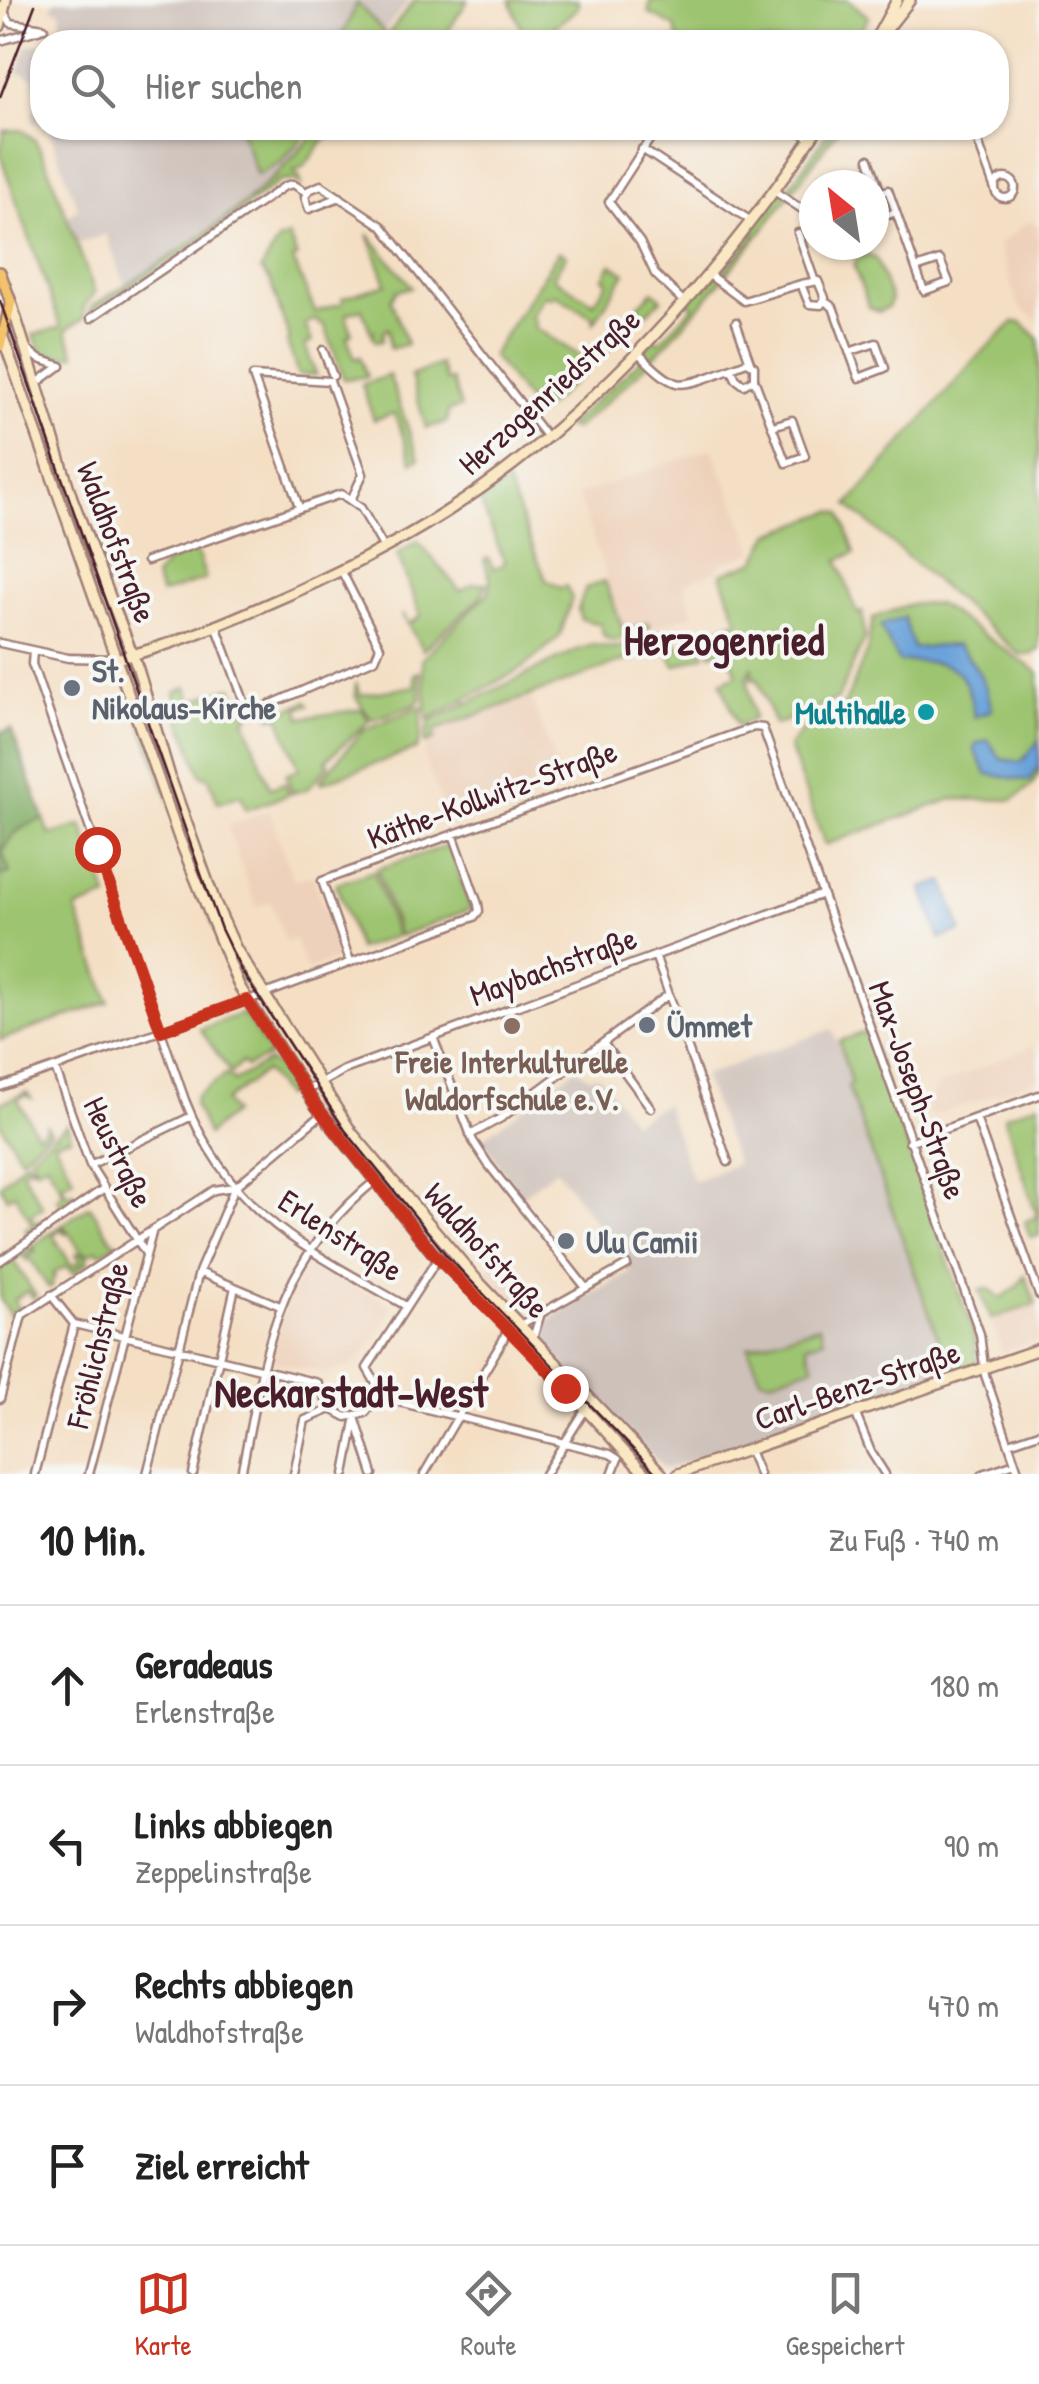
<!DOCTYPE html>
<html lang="de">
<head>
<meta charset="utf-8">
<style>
  body { margin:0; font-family:"Patrick Hand",sans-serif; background:#f6f6f6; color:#222 }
  .compass { position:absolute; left:799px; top:170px; width:90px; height:90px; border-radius:50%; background:#fff; box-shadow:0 2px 8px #0004; rotate:330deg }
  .stop { position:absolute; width:30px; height:30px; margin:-22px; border:8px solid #c8321e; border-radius:50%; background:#fff }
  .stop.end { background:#c8321e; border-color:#fff; box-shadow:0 2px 10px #0008 }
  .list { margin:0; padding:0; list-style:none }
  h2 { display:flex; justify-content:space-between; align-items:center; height:130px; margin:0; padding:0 40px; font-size:42px }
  h2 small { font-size:32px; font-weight:400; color:#767676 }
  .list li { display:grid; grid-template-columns:65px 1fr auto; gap:30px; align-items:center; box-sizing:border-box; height:160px; padding:0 40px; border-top:2px solid #e0e0e0 }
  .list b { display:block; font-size:38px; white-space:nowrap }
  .list p { margin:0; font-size:32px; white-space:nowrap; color:#767676 }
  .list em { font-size:32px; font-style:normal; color:#767676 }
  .icon { flex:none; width:55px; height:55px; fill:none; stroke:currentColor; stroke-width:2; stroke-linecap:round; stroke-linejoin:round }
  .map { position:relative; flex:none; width:1039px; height:1474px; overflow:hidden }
  .search { position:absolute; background:#fff; box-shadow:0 2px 8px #0004; left:30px; right:30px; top:30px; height:110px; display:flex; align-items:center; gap:25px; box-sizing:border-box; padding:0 35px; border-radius:40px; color:#767676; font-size:38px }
  .sheet { height:770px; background:#fff }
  nav { display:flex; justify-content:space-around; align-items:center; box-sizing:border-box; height:140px; border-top:2px solid #e0e0e0; background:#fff; font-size:28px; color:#767676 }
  nav a { display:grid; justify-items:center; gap:5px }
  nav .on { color:#c8321e }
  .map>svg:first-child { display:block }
  .built { fill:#eed1ba }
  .industrial { fill:#cec1ba }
  .green { fill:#9dc46f; stroke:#74724d; stroke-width:2.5 }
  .forest { fill:#7eaa62; stroke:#646446; stroke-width:2.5 }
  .water { fill:#6aa3da; stroke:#5a6182; stroke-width:2.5 }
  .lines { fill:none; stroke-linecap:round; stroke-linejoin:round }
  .street-casing { stroke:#9f7f78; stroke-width:11 }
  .secondary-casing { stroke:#9f7f78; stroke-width:14 }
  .primary-casing { stroke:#9f7f78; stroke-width:14 }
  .street { stroke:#fff; stroke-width:6 }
  .secondary { stroke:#fae7c3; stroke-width:9 }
  .primary { stroke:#f3c26a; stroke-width:9 }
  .tram { stroke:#4a1f2b; stroke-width:2.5 }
  .route { stroke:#c8321e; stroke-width:12 }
  .worship-dot { fill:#6b7280; stroke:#f6f6f2; stroke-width:4 }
  .culture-dot { fill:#0f9aa8; stroke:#f6f6f2; stroke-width:4 }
  .education-dot { fill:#8d6e63; stroke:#f6f6f2; stroke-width:4 }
  .labels { text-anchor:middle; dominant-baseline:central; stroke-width:8; stroke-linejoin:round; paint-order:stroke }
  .street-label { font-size:32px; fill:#4a1f2b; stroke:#f6f6f2 }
  .worship-label { font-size:32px; font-weight:bold; fill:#5b616d; stroke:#f6f6f2; text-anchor:start }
  .culture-label { font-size:32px; font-weight:bold; fill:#0d838f; stroke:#f6f6f2; text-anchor:end }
  .education-label { font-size:32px; font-weight:bold; fill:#785e54; stroke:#f6f6f2 }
  .district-label { font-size:42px; font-weight:bold; fill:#4a1f2b; stroke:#f6f6f2 }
</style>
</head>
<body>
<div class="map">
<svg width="1039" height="1474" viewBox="0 0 1039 1474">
  <rect width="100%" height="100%" fill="#f6f6f2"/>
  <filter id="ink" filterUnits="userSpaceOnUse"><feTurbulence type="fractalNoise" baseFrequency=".01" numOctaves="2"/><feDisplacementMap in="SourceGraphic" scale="20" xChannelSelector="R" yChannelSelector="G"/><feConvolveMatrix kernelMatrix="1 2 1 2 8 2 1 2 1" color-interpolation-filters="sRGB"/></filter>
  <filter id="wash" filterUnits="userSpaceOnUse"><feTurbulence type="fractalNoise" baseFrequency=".0048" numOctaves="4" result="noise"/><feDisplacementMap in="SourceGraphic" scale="40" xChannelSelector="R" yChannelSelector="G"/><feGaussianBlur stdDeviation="2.25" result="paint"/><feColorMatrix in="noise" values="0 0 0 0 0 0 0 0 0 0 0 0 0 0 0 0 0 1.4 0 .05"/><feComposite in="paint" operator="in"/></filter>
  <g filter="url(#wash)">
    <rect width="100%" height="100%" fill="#f4dfc4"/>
    <path class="built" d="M1029 221 1039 225V321L1019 307 998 245Z
      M712 448 755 551 719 565V570L684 583 693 614 627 637 578 495Z
      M524 677 563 786 451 826 424 758 426 729 433 720 499 685Z
      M269 810 294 881 312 875 342 957 306 970 295 939 285 942 271 902 256 907 227 826Z
      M1032 1046 1039 1054V1078L931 1117 926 1101 940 1085Z
      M504 1254 528 1292 512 1309 481 1275Z
      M310 1259 394 1307 360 1361 327 1373 270 1361 283 1307Z
      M1036 1304 1039 1313V1340L1002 1352 991 1319Z"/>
    <path class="industrial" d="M55 0H410L384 31 357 3 345 28 332 42H46L45 35 62 33 60 11 51 8Z
      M42 44V128H240L257 176 281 163 298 144 305 149 300 165 125 285 106 234 77 244 67 217 78 208 49 130 43 131 38 123H33L32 111 37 110 34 78 18 72 27 46Z
      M832 1029 956 1370 665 1469 545 1345 548 1321 631 1271 556 1169 521 1197 482 1139 576 1069 589 1077 599 1076 633 1122 665 1104 693 1181 737 1164 703 1076Z"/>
    <path class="green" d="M415 0H468L441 42H382Z
      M510 0H578V8L544 36 530 41 525 38Z
      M650 0H848L869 17 853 42H684L677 37 675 27 649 13Z
      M357 3 384 32 376 42H334L346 28Z
      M240 128H312L281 162 257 175Z
      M318 128H333L304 167 293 172 299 176 301 185 294 180 280 181 195 245 90 312 92 306C173 255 260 205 318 128Z
      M825 128H839C780 209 719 289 649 362 626 386 600 407 575 429L566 427 641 360 638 355 654 338 659 342 693 307 688 302 715 272 720 275 754 235 750 231 781 191 785 193 829 131Z
      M22 130 35 140 45 159 95 293 84 306V318L66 330 75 355 58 357 43 354 33 335 61 327 0 155 4 131Z
      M368 234 412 287 396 291 391 300 407 344 390 349 388 329 383 331 382 341 376 342 372 335 374 331H370L362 309 346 314 352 334 347 337 355 359 360 357 367 377 344 379 324 324H319L317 319 305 324 312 342 305 345 316 375H298L287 342 290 340 270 280 261 270 278 241 289 236 297 257 293 259 315 312 343 303 342 298 386 284Z
      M559 251 566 255 553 277 594 303 608 282 604 278 611 264 625 273 593 324 594 318 554 294 551 298 544 295 531 318 536 322 534 327 583 358 587 353 595 358 634 320 629 315 653 291 662 299 538 415 492 355Z
      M865 254 876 259 891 299 889 306 879 312 869 307 854 267 856 260Z
      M1014 322 1022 323 1039 339V650L1029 655 1019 654 848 505 979 355Z
      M440 364 446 381 452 380 461 407 448 411 447 422 426 428 411 376Z
      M389 375 419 459 412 462 395 413 374 420 362 385Z
      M507 483 546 580 561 588 566 586 572 598 560 636 524 667 427 720 422 659 488 593 491 581 484 560 488 558 494 569 505 563 480 501Z
      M832 511 841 513 855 553 838 560 857 613 862 612 865 637 838 699 775 725 757 678 751 679 753 666 747 677 754 718 738 726 721 682 737 675 727 648 711 654 705 640 709 632 738 621 721 574 756 561 770 534Z
      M418 541 460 591 473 584 487 583 480 598 423 650 402 614 409 624 421 616 397 554Z
      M196 550 206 579 161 594 155 577 168 561Z
      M605 581 624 632 649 623 650 628 614 641 604 637 600 624 581 619 578 610 586 588Z
      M911 604H938L1039 673V774L1031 786 1013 800 952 799 825 845 789 747 805 726 845 704 867 651 873 618Z
      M662 632 680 648 698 642 705 655 675 666 668 652 659 646 630 652 632 658 433 731 435 739 425 743 426 729 433 720 577 650 593 645 614 648Z
      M419 672 421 699 415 705 372 720 355 696 356 682 360 695 415 686 414 674Z
      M128 673 139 705 144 704 226 934 248 979 241 982 215 929 124 674Z
      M187 687 192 701 232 687 239 708 250 716 245 719 270 788 285 783 290 794 246 810 241 795 218 803 209 778 201 775 178 713 175 692Z
      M307 701 309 705 299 707 301 718 362 709 369 721 326 760 329 765 307 789 293 793 286 775 299 769 279 716 270 717Z
      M419 707 422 708 420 740 416 749 321 783 320 781 363 730Z
      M11 729 50 835 82 825 108 897 76 909 109 1002 0 1040V733Z
      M446 846 450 847 471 909 399 936 377 869Z
      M374 871 396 936 358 949 336 884Z
      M243 1013 271 1055 246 1067 242 1062 231 1073 200 1029Z
      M862 1033 868 1035 974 1334 977 1363 956 1370 952 1358 946 1360 848 1087 851 1083 839 1041Z
      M269 1061 280 1069 294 1089 284 1096 265 1071 225 1101 233 1113 207 1135 194 1103 196 1096 227 1074 234 1081Z
      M27 1092 31 1098 25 1095 18 1100 37 1134 45 1130 46 1125 50 1132 21 1158 0 1123V1103Z
      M1039 1103V1236L1030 1237 1025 1222 1037 1216 1004 1116Z
      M67 1124 71 1137 54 1142 74 1178 62 1185 67 1195 73 1192 76 1200 64 1208 57 1199 63 1192 47 1163 37 1168 30 1156Z
      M26 1160 35 1168 30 1166 22 1171 43 1207 31 1215 35 1223 41 1220 43 1223 28 1234 25 1229 32 1224 15 1194 7 1198 0 1185Z
      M90 1206 112 1240 118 1243 100 1254 97 1250 89 1254 80 1250 63 1224Z
      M61 1226 67 1235 60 1229 53 1235 72 1266 81 1262 76 1254 79 1253 86 1254 88 1263 73 1273 67 1266 53 1274 55 1278 51 1281 53 1286 49 1289 29 1257 36 1251 33 1245Z
      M31 1246 33 1250 27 1254V1260L21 1255 13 1260 36 1296 33 1298 28 1291 14 1300 18 1308 13 1319 0 1299V1268Z
      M1025 1275 1036 1304 991 1319 980 1290 989 1289 1001 1298 1018 1286Z
      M819 1326 824 1339 806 1345 814 1366 771 1380 761 1378 748 1347Z"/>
    <path class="forest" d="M11 729 44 819C24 825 12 832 2 851L10 873 0 876V733Z"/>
    <path class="water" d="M904 617 913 648 957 645C978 666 986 682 992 710L974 717C967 664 949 660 899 662L880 626Z
      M988 740 1001 759 1021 762 1039 741V766L1029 781 987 774 975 751 976 744Z
      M944 881 962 931 940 939 922 888Z"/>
  </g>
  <g filter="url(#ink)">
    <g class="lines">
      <defs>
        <path id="street" d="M3 11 11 23 44 28
          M0 41 41 29
          M657 128 609 202 640 242 655 274 684 302
          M795 128 810 138
          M862 128 879 132 892 128
          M973 128 996 192
          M642 149 751 221
          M869 159 881 193
          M995 188a10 10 0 1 1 20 0a10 10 0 1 1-20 0Z
          M774 191 814 217
          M874 195 888 190 896 212 877 219 874 210
          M340 197 309 209 305 197 309 190 321 185 382 226 546 436
          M896 212 924 291 949 282 940 260 916 268
          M798 233 814 279
          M708 274 744 301 801 284 809 304 821 305 825 298 818 281 801 284
          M824 301 833 307 859 378 885 368 876 343 849 352
          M91 318 285 186 293 184 306 192
          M736 322 750 362
          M27 349 39 359 61 366
          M323 350 333 376
          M637 352C648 362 662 378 676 383 690 388 732 367 747 362L754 366V379L744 385 736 379 731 368
          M754 379 786 463 805 456 792 420 773 426
          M37 383 60 366
          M299 507 253 376 330 381 363 474 351 500
          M147 561 341 494 361 508 384 548
          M216 625 245 704 252 709H260L375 659 380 647 342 572
          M0 643 68 658 116 659
          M33 651 32 664 185 1100C231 1216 305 1248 406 1306
          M655 955 728 1162
          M350 961 322 881 754 727 763 728 980 1334 985 1375 1019 1474
          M433 1037 473 1141 488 1164 586 1288
          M603 1043 651 1108
          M55 1068 90 1165 146 1254
          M0 1087 240 1003 474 917 479 911 478 904 453 834
          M306 1091 344 1070 820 895
          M976 1118 1039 1295
          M470 1135 501 1118 668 995
          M909 1142 1039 1095
          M90 1165 192 1116
          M235 1187 322 1114
          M0 1261 103 1189
          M199 1272 280 1306
          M51 1295 74 1324 318 1383 331 1409 346 1417 365 1413 378 1397
          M520 1325 627 1265
          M533 1338 540 1316
          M378 1397 610 1454 618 1459 612 1474
          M378 1397V1387L367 1368 438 1258
          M0 1399 22 1315 214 1190 233 1187
          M855 1412 871 1452 885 1474
          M355 1417 373 1474
          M1009 1443 1039 1433
          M748 1448 759 1474
          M35 1474 74 1324
          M89 1474 153 1229
          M147 1474 199 1272 234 1189
          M193 1474 235 1287
          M241 1474C266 1352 273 1263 376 1180
          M294 1474 305 1420 331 1409
          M345 1474 355 1421
          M424 1474 503 1340 508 1327
          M545 1474 587 1407
          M983 1474 1015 1463"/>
        <path id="secondary" d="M0 26 6 0
          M879 33 897 0
          M877 42 910 0
          M11 302 72 498 138 669 171 780 215 902 236 949 352 1133 477 1280 662 1474
          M1 332 179 838 239 986 316 1106 432 1252 519 1337 645 1474
          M116 659C167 647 217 626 265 605 328 578 388 549 446 512 594 417 721 272 818 128
          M678 1474 1039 1349"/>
        <path id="primary" d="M0 272 11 302 0 346"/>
      </defs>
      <use href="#street" class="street-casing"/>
      <use href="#secondary" class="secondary-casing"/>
      <use href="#primary" class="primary-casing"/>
      <use href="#street" class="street"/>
      <use href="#secondary" class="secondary"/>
      <use href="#primary" class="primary"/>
      <path class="tram" d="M0 97 35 5
        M0 301 202 877 221 929 241 970 345 1130 447 1256 657 1474"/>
    </g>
  </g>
  <g class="lines" filter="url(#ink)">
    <path class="route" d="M97 849 161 1031 247 1000 316 1106 432 1252 565 1388"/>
  </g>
  <g class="worship-dot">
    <circle cx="72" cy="688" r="10"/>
    <circle cx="647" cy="1025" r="10"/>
    <circle cx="566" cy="1241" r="10"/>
  </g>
  <circle class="culture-dot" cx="926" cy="712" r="10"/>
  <circle class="education-dot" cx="512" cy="1026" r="10"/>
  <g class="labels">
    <g class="street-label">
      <text transform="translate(549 391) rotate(-42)">Herzogenriedstraße</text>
      <text transform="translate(117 542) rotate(69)">Waldhofstraße</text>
      <text transform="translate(492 794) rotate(-20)">Käthe-Kollwitz-Straße</text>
      <text transform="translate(553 966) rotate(-20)">Maybachstraße</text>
      <text transform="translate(918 1090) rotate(70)">Max-Joseph-Straße</text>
      <text transform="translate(119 1152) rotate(64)">Heustraße</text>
      <text transform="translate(341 1235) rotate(33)">Erlenstraße</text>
      <text transform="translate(487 1250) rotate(48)">Waldhofstraße</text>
      <text transform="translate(97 1345) rotate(-76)">Fröhlichstraße</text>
      <text transform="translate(857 1385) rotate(-19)">Carl-Benz-Straße</text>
    </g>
    <g class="worship-label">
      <text x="92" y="670">St.<tspan x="92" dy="37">Nikolaus-Kirche</tspan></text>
      <text x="667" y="1025">Ümmet</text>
      <text x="586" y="1241">Ulu Camii</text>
    </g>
    <g class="culture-label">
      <text x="906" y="712">Multihalle</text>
    </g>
    <g class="education-label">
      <text x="512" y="1061">Freie Interkulturelle<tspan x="512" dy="37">Waldorfschule e.V.</tspan></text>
    </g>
    <g class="district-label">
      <text x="724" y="639">Herzogenried</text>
      <text x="351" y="1391">Neckarstadt-West</text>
    </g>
  </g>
</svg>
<svg class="compass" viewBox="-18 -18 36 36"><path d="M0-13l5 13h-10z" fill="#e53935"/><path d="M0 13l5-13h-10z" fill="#767676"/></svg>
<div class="stop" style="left:97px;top:849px"></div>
<div class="stop end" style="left:565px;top:1388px"></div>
<div class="search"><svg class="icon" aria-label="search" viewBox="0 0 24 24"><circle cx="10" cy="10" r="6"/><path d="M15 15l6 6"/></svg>Hier suchen</div>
</div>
<section class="sheet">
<h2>10 Min.<small>Zu Fuß · 740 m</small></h2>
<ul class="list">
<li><svg class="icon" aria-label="ahead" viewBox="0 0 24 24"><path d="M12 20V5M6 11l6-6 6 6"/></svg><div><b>Geradeaus</b><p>Erlenstraße</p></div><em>180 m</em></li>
<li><svg class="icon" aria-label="left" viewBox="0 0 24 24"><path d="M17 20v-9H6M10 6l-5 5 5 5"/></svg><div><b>Links abbiegen</b><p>Zeppelinstraße</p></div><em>90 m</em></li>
<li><svg class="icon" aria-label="right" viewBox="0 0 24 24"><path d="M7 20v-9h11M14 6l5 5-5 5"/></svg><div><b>Rechts abbiegen</b><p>Waldhofstraße</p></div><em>470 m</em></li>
<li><svg class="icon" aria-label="arrive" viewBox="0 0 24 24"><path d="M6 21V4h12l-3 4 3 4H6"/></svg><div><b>Ziel erreicht</b></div></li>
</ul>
</section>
<nav>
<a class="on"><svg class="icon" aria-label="map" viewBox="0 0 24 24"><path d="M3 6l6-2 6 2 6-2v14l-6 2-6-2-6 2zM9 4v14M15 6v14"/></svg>Karte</a>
<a><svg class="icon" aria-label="directions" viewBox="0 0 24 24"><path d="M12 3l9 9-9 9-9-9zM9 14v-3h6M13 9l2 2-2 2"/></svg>Route</a>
<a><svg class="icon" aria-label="saved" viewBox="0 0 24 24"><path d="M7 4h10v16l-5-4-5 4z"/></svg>Gespeichert</a>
</nav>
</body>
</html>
